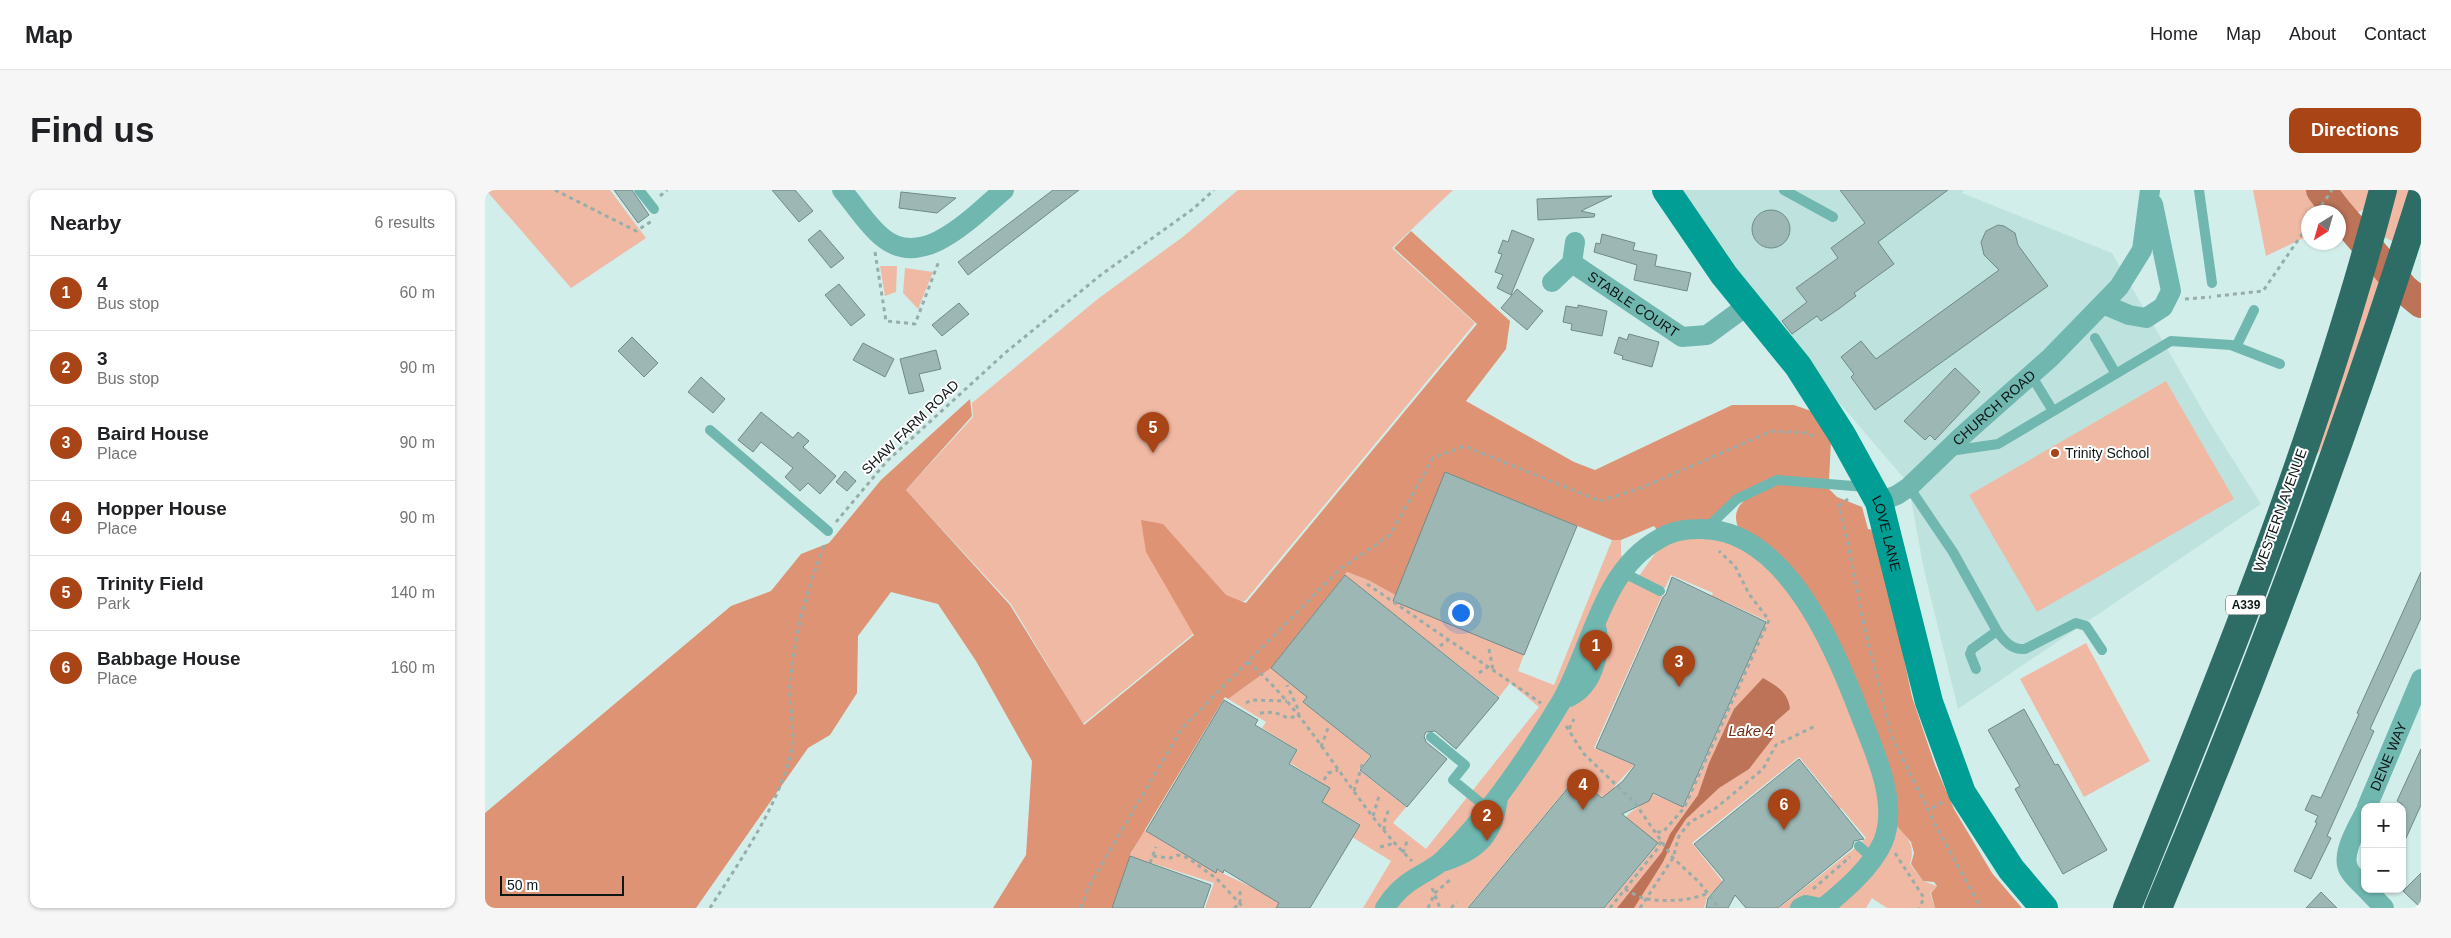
<!DOCTYPE html>
<html lang="en">
<head>
<meta charset="utf-8">
<style>
  body { margin:0; font-family:Arial,sans-serif; background:#f6f6f6; color:#202124 }
  .controls { position:absolute; right:15px; bottom:15px; display:grid; overflow:hidden; border-radius:10px; box-shadow:0 1px 4px #0004 }
  .controls button { width:45px; height:45px; display:grid; place-items:center; padding:0; border:0; border-bottom:1px solid #e0e0e0; background:#fff; color:#202124; font:25px sans-serif }
  .compass { position:absolute; left:1816px; top:15px; width:45px; height:45px; border-radius:50%; background:#fff; box-shadow:0 1px 4px #0004; rotate:217deg }
  .scale { position:absolute; left:15px; bottom:12px; width:124px; box-sizing:border-box; padding-left:5px; border:2px solid #0d1716; border-top:0; font-size:14px; line-height:18px; white-space:nowrap; color:#0d1716; -webkit-text-stroke:4px #fff; paint-order:stroke }
  .you { position:absolute; left:975px; top:422px; width:18px; height:18px; margin:-12px; border:4px solid #fff; border-radius:50%; background:#1a73e8; box-shadow:0 0 0 8px #1a73e833 }
  .badge { display:grid; place-items:center; width:32px; height:32px; border-radius:50%; background:#a84415; color:#fff; font-size:16px; font-weight:700 }
  .pin { position:absolute; translate:-50% -41px; filter:drop-shadow(0 1px 2px #0008) }
  .pin::after { content:''; position:absolute; top:26px; width:18px; height:15px; background:inherit; clip-path:polygon(0 0,100% 0,50% 100%) }
  .list { margin:0; padding:0; list-style:none }
  h2 { display:flex; justify-content:space-between; align-items:center; height:65px; margin:0; padding:0 20px; font-size:21px }
  h2 small { font-size:16px; font-weight:400; color:#757577 }
  .list li { display:grid; grid-template-columns:32px 1fr auto; gap:15px; align-items:center; box-sizing:border-box; height:75px; padding:0 20px; border-top:1px solid #e0e0e0 }
  .list b { display:block; font-size:19px; white-space:nowrap }
  .list p { margin:0; font-size:16px; white-space:nowrap; color:#757577 }
  .list em { font-size:16px; font-style:normal; color:#757577 }
  .map { position:relative; flex:none; width:1936px; height:718px; overflow:hidden; border-radius:10px }
  header { display:flex; align-items:center; gap:30px; box-sizing:border-box; height:70px; padding:0 25px; background:#fff; border-bottom:1px solid #e0e0e0 }
  header strong { font-size:24px }
  nav { display:flex; gap:28px; margin-inline-start:auto; font-size:18px }
  .intro { display:flex; align-items:center; justify-content:space-between; box-sizing:border-box; height:120px; padding:0 30px }
  h1 { margin:0; font-size:35px }
  .button { padding:12px 22px; border-radius:10px; background:#a84415; color:#fff; font-size:18px; font-weight:700 }
  main { display:flex; gap:30px; padding:0 30px }
  aside { flex:1; background:#fff; border-radius:10px; box-shadow:0 1px 4px #0004 }
  .map>svg:first-child { display:block }
  .built { fill:#bee3df }
  .green { fill:#f0b9a4 }
  .forest { fill:#de9375 }
  .water { fill:#bc7357 }
  .lines { fill:none; stroke-linecap:round; stroke-linejoin:round }
  .river { stroke:#bc7357; stroke-width:30 }
  .building { fill:#9cb7b4; stroke:#708a87 }
  .path { stroke:#97adaa; stroke-width:3; stroke-dasharray:4 4; stroke-linecap:butt }
  .lane { stroke:#70b7b0; stroke-width:10 }
  .street { stroke:#70b7b0; stroke-width:20 }
  .secondary { stroke:#009e95; stroke-width:28 }
  .highway { stroke:#2e6c66; stroke-width:28 }
  .poi-dot { fill:#a84415; stroke:#fff; stroke-width:2 }
  .labels { text-anchor:middle; dominant-baseline:central; stroke-width:4; stroke-linejoin:round; paint-order:stroke }
  .shield { fill:#fff; stroke:#565d5c; stroke-width:1 }
  .shield-label { font-size:12px; font-weight:bold; fill:#0d1716 }
  .street-label { font-size:14px; fill:#0d1716; stroke:#fff }
  .poi-label { font-size:14px; fill:#0d1716; stroke:#fff; text-anchor:start }
  .water-label { font-size:15px; font-style:italic; fill:#712d0e; stroke:#fff }
</style>
</head>
<body>
<header>
<strong>Map</strong>
<nav><a>Home</a><a>Map</a><a>About</a><a>Contact</a></nav>
</header>
<div class="intro"><h1>Find us</h1><a class="button">Directions</a></div>
<main>
<aside>
<h2>Nearby<small>6 results</small></h2>
<ul class="list">
<li><span class="badge">1</span><div><b>4</b><p>Bus stop</p></div><em>60 m</em></li>
<li><span class="badge">2</span><div><b>3</b><p>Bus stop</p></div><em>90 m</em></li>
<li><span class="badge">3</span><div><b>Baird House</b><p>Place</p></div><em>90 m</em></li>
<li><span class="badge">4</span><div><b>Hopper House</b><p>Place</p></div><em>90 m</em></li>
<li><span class="badge">5</span><div><b>Trinity Field</b><p>Park</p></div><em>140 m</em></li>
<li><span class="badge">6</span><div><b>Babbage House</b><p>Place</p></div><em>160 m</em></li>
</ul>
</aside>
<div class="map">
<svg width="1936" height="718" viewBox="0 0 1936 718">
  <rect width="100%" height="100%" fill="#d2eeea"/>
  <path class="built" d="M1193 0H1479L1477 3 1627 63 1725 233 1776 314 1473 519 1439 380 1423 293 1259 102Z"/>
  <path class="green" d="M1 0H125L161 48 86 98Z
    M753 0H968L907 58 990 133 760 411 732 412 708 444 598 534 526 414 421 300 488 227 487 213 614 108 699 46Z
    M1768 0H1886L1880 19 1854 31V22H1824L1823 46 1781 66Z
    M1907 0H1925L1909 52 1897 46Z
    M395 76H412L411 102 400 106Z
    M420 78 448 82 433 119 418 103Z
    M1884 84 1900 90 1844 248 1832 265 1836 238Z
    M1681 191 1749 309 1552 422 1484 305Z
    M1193 345 1247 348 1311 405 1383 549 1399 638 1384 658 1381 657 1377 651 1381 648 1356 618 1354 619 1346 609 1347 607 1314 567 1207 653 1238 692 1222 707 1219 718H1120L1173 654 1141 627C1149 617 1162 615 1167 604L1199 617 1282 431 1239 411 1229 435 1217 430 1228 403 1186 385 1180 398 1154 386 1177 354Z
    M1127 350H1136V365L1142 375 1033 580 899 718H878L906 671 867 647 875 634 837 612 845 598 805 573 813 560 777 538 781 532 743 509 786 478 822 507 818 512 885 566 874 580 921 617 908 633 941 659 1054 517 1025 493 1014 507 860 385 862 382 883 390 912 406 1039 464 1033 481 1069 495Z
    M1136 387 1177 406 1109 558 1149 575 1129 597 1131 601 1127 615 1092 586 982 718H902L977 667 1113 433Z
    M1601 453 1665 571 1599 607 1535 489Z
    M1405 628C1419 644 1432 652 1425 674L1438 691 1452 696 1445 703 1450 718H1402L1387 708 1381 718H1340Z
    M659 640 695 662 697 659 739 684 796 711 791 718H720L729 693 645 666Z
    M1370 658 1383 672 1365 693 1313 718H1294Z"/>
  <path class="forest" d="M926 41 1025 131 1021 159 981 211 1089 272 1110 280 1247 215H1309L1326 221 1346 251 1344 291 1291 288 1220 335 1175 344 1169 336 1136 350H1127L960 282 912 406 883 390 862 382 786 478 743 509 740 507 646 663 627 718H508L541 665 547 571 491 471 453 414 406 402 373 446 372 503 345 545 323 558 211 718H0V623L246 416 286 401 316 364 344 353 396 290 485 209 487 226 421 300 525 415 599 535 709 445 661 362 656 330 678 334 741 405 761 413 992 134 909 58Z
    M1291 292 1341 296 1352 307 1377 317 1383 339 1392 341 1427 507 1450 575 1469 619 1507 683 1537 718H1450L1446 703 1452 696 1449 692 1438 691 1426 674 1429 663 1426 652 1405 628 1358 470 1253 337C1243 311 1273 303 1291 292Z"/>
  <path class="water" d="M1278 488C1292 496 1303 502 1305 519L1290 532 1288 548 1264 579 1234 598 1201 629 1191 644 1178 672 1149 718H1132L1177 662 1185 644 1213 605 1224 573 1249 519Z"/>
  <g class="lines">
    <path class="river" d="M1836 0 1853 22
      M1854 23 1919 99 1936 113"/>
  </g>
  <path class="building" d="M129 0H147L164 25 153 33Z
    M287 0H310L328 21 314 32Z
    M568 0H594L483 85 473 72Z
    M1355 0H1463L1393 52 1409 74 1369 103 1371 106 1355 118 1336 131 1332 126 1307 144 1297 131 1322 112 1311 98 1353 68 1346 58 1380 33Z
    M416 2 471 8 452 23 414 18Z
    M1127 6 1096 21 1110 24 1109 27 1053 30 1052 9Z
    M1267 39a19 19 0 1 1 38 0a19 19 0 1 1-38 0Z
    M1513 35 1519 36 1530 43 1533 55 1563 96 1390 220 1366 187 1369 184 1356 167 1376 151 1391 169 1514 80 1499 65 1496 52 1501 41Z
    M335 40 359 68 346 78 323 50Z
    M1027 40 1049 49 1026 105 1012 98 1018 85 1010 82 1017 64 1013 63 1018 50 1023 52Z
    M1117 44 1150 53 1148 60 1172 65 1170 76 1206 83 1202 101 1149 90 1152 75 1109 62 1111 53 1115 54Z
    M354 94 380 125 366 136 340 105Z
    M1032 99 1058 121 1042 140 1016 118Z
    M474 113 484 124 457 146 447 135Z
    M1093 115 1122 121 1117 146 1086 140 1087 134 1078 132 1081 116 1093 118Z
    M1144 144 1174 152 1167 177 1137 169 1138 166 1129 163 1134 147 1142 150Z
    M147 147 173 173 159 187 133 161Z
    M378 153 409 169 400 187 368 170Z
    M451 160 456 179 434 184 439 201 424 204 415 169Z
    M1470 178 1495 202 1450 250 1445 245 1440 250 1419 231Z
    M216 187 240 209 228 223 203 202Z
    M276 222 308 248 313 242 324 251 318 257 351 286 335 304 323 293 315 301 300 287 308 278 276 252 268 262 253 250Z
    M360 281 371 291 362 301 351 292Z
    M960 282 1092 336 1039 465 908 411Z
    M1936 382V428L1885 539 1889 541 1842 646 1846 648 1826 689 1809 681 1832 633 1830 632 1833 626 1820 620 1827 605 1836 608 1874 524 1872 523Z
    M860 385 1014 508 971 559 950 541 941 542 939 546 941 552 962 569 922 617 875 580 886 566 818 512 822 507 786 478Z
    M1187 387 1281 432 1198 617 1168 603 1164 611 1137 624 1173 653 1119 718H983L1092 587 1117 608 1138 591 1150 575 1111 558 1178 407 1181 404Z
    M739 510 773 530 770 535 812 560 804 574 845 598 837 612 875 635 825 718H791L794 713 739 680 738 683 732 679 731 683 661 641Z
    M1539 519 1570 575 1573 574 1622 660 1578 684 1530 599 1535 596 1503 540Z
    M1936 559V615L1917 657V614L1912 611Z
    M1314 569 1379 649 1369 651 1367 658 1293 718H1261L1250 705 1243 718H1221L1223 708 1239 690 1209 654Z
    M645 666 726 695 718 718H627Z
    M1936 683V718L1918 701Z
    M1836 702 1852 718H1821Z"/>
  <g class="lines">
    <path class="path" d="M70 0 151 41 167 31
      M175 6 182 0
      M1832 22 1847 0
      M390 62 401 131 430 134 454 71
      M1732 106 1778 101 1824 34
      M1700 109 1726 107
      M1363 309 1354 316 1363 354 1380 440 1407 547 1451 636 1496 718
      M351 332 402 271 520 163 617 84 708 19 729 0
      M882 394 1056 513
      M955 456 963 450
      M1004 459 1008 480
      M763 472C829 528 865 611 927 671
      M994 483 1003 477
      M761 513 766 510 802 511
      M775 523 789 522 803 528 814 526 813 519 802 495
      M1081 536 1099 564 1150 613 1188 668 1214 692 1234 718
      M1084 539 1089 529
      M836 557 843 538
      M839 590 843 583 853 580
      M869 601 878 572
      M1447 618 1458 612
      M888 626 894 606
      M899 640 900 629 905 617
      M1172 642H1178L1199 618 1284 430 1264 404 1250 376 1234 361
      M895 657 910 653
      M918 663 923 648
      M1410 663 1439 708 1434 718
      M668 666 685 668 693 665 703 668 732 689 759 718
      M665 673 671 657
      M947 698 955 718
      M1140 699C1147 703 1155 708 1162 709 1182 712 1205 711 1223 703
      M1328 699 1365 667
      M225 718C256 669 291 620 306 564 311 545 304 516 305 496 309 442 322 402 340 352
      M596 718 603 698 697 538 855 379 905 345 948 268 979 256 1115 311 1156 298 1287 241 1321 243 1332 247
      M749 718 755 714V699
      M943 718 950 703 967 688
      M966 718 972 712
      M1125 718 1173 658 1176 651
      M1155 718 1188 668 1194 646 1205 632 1231 618 1278 579 1291 555 1330 536"/>
    <path class="lane" d="M154 0 169 19
      M1299 0 1348 27
      M1714 0 1727 93
      M1610 148 1631 184
      M1751 157 1769 120
      M1546 185 1568 221
      M225 240 343 341
      M1465 261 1513 254 1686 151 1746 155 1795 174
      M1424 297 1468 362 1512 441C1519 451 1527 460 1540 459L1591 433 1601 436 1617 460
      M1221 339 1252 309 1292 290 1381 297
      M1137 382 1175 401
      M1491 479 1485 464 1487 459 1512 441
      M946 547 980 575 968 590 1002 618
      M1374 656 1387 668"/>
    <g class="street">
      <path d="M357 0C370 15 382 35 397 47 438 82 489 25 519 0"/>
      <path id="s1" d="M1087 73 1197 147 1222 145 1263 115"/>
      <path d="M1067 92 1087 73 1090 52"/>
      <path d="M1618 114 1644 125 1661 128 1678 117 1686 101 1668 14"/>
      <path id="s2" d="M1394 312 1412 305 1424 297 1477 246 1565 168 1634 97 1657 60 1665 0"/>
      <path d="M1084 507C1107 496 1116 465 1112 440"/>
      <path id="s3" d="M1882 617 1936 489"/>
      <path d="M1880 622C1873 637 1855 664 1864 680 1868 687 1875 693 1880 698"/>
      <path d="M960 671C995 659 1009 643 1013 607"/>
      <path d="M1881 699 1899 718"/>
      <path d="M900 718C908 705 918 695 932 687 940 682 949 678 957 671 1003 627 1043 567 1076 512 1107 458 1116 381 1174 349 1185 342 1200 339 1213 339 1300 336 1351 460 1376 527 1390 563 1414 613 1398 652 1386 678 1360 700 1338 718"/>
      <path d="M1315 718 1321 715 1335 718"/>
    </g>
    <path class="secondary" id="s4" d="M1181 0 1239 85 1313 176 1357 245 1394 312 1444 512 1477 603 1526 679 1559 718"/>
    <path class="highway" d="M1642 718C1738 483 1834 246 1898 0
      M1673 718C1771 485 1860 247 1936 7"/>
  </g>
  <circle class="poi-dot" cx="1570" cy="263" r="5"/>
  <g class="labels">
    <rect class="shield" x="1741" y="405.5" width="40" height="19" rx="4"/>
    <g class="shield-label">
      <text x="1761" y="415">A339</text>
    </g>
    <g class="street-label">
      <text stroke="none"><textPath href="#s1" startOffset="74">STABLE COURT</textPath></text>
      <text stroke="none"><textPath href="#s2" startOffset="150">CHURCH ROAD</textPath></text>
      <text transform="translate(425 237) rotate(-44)">SHAW FARM ROAD</text>
      <text transform="translate(1795 320) rotate(-70)">WESTERN AVENUE</text>
      <text stroke="none"><textPath href="#s4" startOffset="411">LOVE LANE</textPath></text>
      <text stroke="none"><textPath href="#s3" startOffset="55">DENE WAY</textPath></text>
    </g>
    <g class="poi-label">
      <text x="1580" y="263">Trinity School</text>
    </g>
    <g class="water-label">
      <text x="1266" y="540">Lake 4</text>
    </g>
  </g>
</svg>
<div class="controls">
<button>+</button>
<button>−</button>
</div>
<svg class="compass" viewBox="-18 -18 36 36"><path d="M0-13l5 13h-10z" fill="#e53935"/><path d="M0 13l5-13h-10z" fill="#757577"/></svg>
<div class="scale">50 m</div>
<div class="you"></div>
<div class="pin badge" style="left:1111px;top:481px">1</div>
<div class="pin badge" style="left:1002px;top:651px">2</div>
<div class="pin badge" style="left:1194px;top:497px">3</div>
<div class="pin badge" style="left:1098px;top:620px">4</div>
<div class="pin badge" style="left:668px;top:263px">5</div>
<div class="pin badge" style="left:1299px;top:640px">6</div>
</div>
</main>
</body>
</html>
